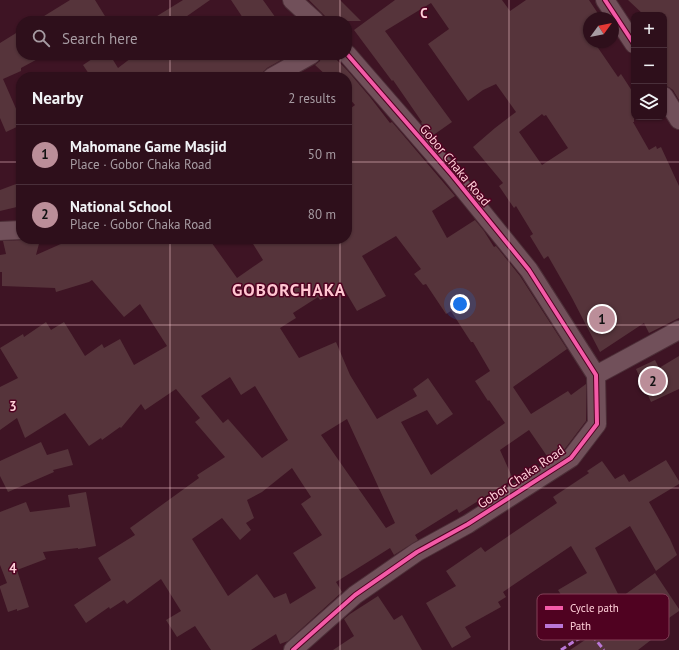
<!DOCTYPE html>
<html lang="en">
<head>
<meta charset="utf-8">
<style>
  body { margin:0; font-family:"PT Sans",sans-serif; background:#361824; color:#f1f3f6 }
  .controls { position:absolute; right:12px; top:12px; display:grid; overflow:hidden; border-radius:8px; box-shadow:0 1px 3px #0004 }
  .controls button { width:36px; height:36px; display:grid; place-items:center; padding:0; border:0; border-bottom:1px solid #492f3a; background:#2e0f1b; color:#f1f3f6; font:20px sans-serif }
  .compass { position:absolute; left:583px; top:12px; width:36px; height:36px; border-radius:50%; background:#2e0f1b; box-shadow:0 1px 3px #0004; rotate:57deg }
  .you { position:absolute; left:460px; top:304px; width:14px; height:14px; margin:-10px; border:3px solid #fff; border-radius:50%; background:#1a73e8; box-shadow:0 0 0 6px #1a73e833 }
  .badge { display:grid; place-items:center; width:26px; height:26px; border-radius:50%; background:#bb8e99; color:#111; font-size:13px; font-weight:700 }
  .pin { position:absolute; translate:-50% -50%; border:2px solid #fff; box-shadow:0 1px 4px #0006 }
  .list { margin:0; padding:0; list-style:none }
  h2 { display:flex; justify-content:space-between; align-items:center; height:52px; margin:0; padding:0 16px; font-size:17px }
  h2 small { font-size:13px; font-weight:400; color:#a79ca3 }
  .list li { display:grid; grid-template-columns:26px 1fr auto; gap:12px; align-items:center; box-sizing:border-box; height:60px; padding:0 16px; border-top:1px solid #492f3a }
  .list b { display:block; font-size:15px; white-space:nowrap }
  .list p { margin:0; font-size:13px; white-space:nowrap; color:#a79ca3 }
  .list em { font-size:13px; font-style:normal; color:#a79ca3 }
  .icon { flex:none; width:22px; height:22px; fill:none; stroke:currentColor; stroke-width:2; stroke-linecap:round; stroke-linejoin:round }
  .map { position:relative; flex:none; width:679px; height:650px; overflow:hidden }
  .search { position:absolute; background:#2e0f1b; box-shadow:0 1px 3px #0004; left:16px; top:16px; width:336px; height:44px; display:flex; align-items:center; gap:10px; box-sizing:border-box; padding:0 14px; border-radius:16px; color:#a79ca3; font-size:15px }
  .panel { position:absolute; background:#2e0f1b; box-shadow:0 1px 3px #0004; left:16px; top:72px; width:336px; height:172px; border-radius:16px }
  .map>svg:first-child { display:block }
  .building { fill:#56343b; fill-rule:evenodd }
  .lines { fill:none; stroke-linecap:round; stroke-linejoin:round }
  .minor-casing { stroke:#4d2f38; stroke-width:20 }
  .minor { stroke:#71505a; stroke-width:18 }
  .quiet { stroke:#ba77d6; stroke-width:3; stroke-dasharray:6 3; stroke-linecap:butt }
  .cycleway-casing { stroke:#500221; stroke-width:6 }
  .cycleway { stroke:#f35aa7; stroke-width:4 }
  .grid { fill:none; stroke:#ffcfd8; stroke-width:1; stroke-opacity:0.55 }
  .labels { text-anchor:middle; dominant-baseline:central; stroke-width:3; stroke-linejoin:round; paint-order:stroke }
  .street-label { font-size:13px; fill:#ffcfd8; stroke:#500221 }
  .district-label { font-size:17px; font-weight:bold; letter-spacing:1px; fill:#ffc6d1; stroke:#500221 }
  .key { fill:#500221; stroke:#844058; stroke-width:1 }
  .key-label { font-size:11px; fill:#ffcfd8 }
  .grid-label { font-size:13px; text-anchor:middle; font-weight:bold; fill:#ffcfd8; stroke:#500221; stroke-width:3; stroke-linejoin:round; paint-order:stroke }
</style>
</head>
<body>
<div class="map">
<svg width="679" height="650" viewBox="0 0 679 650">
  <rect width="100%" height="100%" fill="#3e1424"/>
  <path class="building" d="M70 0H95L108 21H36Z
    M183 0H210L180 21H149Z
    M231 0H263L278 21H245Z
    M309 0H340L361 21H330Z
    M395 0H502L510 11 526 0H589L601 18H589V42H594L618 77 621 74 634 94V122H633L649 150 656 146 657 149 661 147 679 186V318L649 333 644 323 600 352 572 298 548 256 544 259 530 236 533 234 516 206 514 208 499 186 503 183 473 147 495 128 516 112 496 84 483 90 468 101 428 44 449 29 431 3 385 31 452 122 432 136 421 123 422 122 393 80 392 81 354 30ZM542 114 544 116 546 115 568 148 542 165 519 132Z
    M628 0H679V100L673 90 669 87 664 86V15H644Z
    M21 30V55H45L21 68V71L3 79 21 120V125L6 132 0 118V43Z
    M98 55H110L118 68 135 55H290L267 68 263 72 262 77H91L83 65Z
    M321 55H332L347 70 370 97 390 123 392 122 455 196 432 211 447 238 475 220 484 231 494 247 496 246 520 276 567 349 513 387 531 414 568 391 571 395 586 384V421L564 450 549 459 529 430 500 450 513 479 459 513 457 509 415 535 418 540 394 555 390 548 336 582 342 592 288 641 280 644 276 634 251 650H211L195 626 177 637 166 620 181 611 161 579 127 604 124 600 110 609 109 607 86 623 74 605 111 580 98 558 135 535 130 528 199 478 197 475 225 457 195 422 200 418 176 389 145 410 141 404 121 428 120 427 102 440 101 438 89 446 65 413 25 438 17 418 0 430V387L18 378 0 348 23 334 24 337 46 322 51 330 64 322 85 356 102 344 104 348 120 339 134 365 167 346 140 304 124 317 92 280 89 282 56 292 55 288 2 286V272H0V255L6 254 3 241 22 240 26 239 40 240 36 255 72 239H209L237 278 263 260 250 239H347V111L355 105 347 96V77H328L315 65 320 61ZM396 236 421 269 414 274 423 285 426 284 446 314 451 311 471 342H473L490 371 475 381 488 401 489 400 505 423 431 475 401 422 427 410 437 425 453 414 428 378 413 389 417 396 377 419 350 375 336 342 299 358 280 328 296 318 293 313 318 297 320 300 344 289 357 311 386 296 362 256ZM230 377 241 395 255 386 288 440 262 458 228 419 223 423 201 396ZM347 419 395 523 386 528 321 435ZM292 468 311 497 301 504 322 535 293 553 316 588 290 604 286 593 274 598 257 574 228 596 192 539 222 518 240 540 251 530 246 523 254 518 247 500 262 492Z
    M16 184 21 206 0 211V190Z
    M679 356V389L651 402 636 369 655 360 659 368Z
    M41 442 47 455 68 449 73 465 53 470 54 472 8 492 0 476V461Z
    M666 460 679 481V484L649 502 670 539 677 555 656 571 630 526 595 548 620 598 655 573 679 609V611L646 634 651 640 638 650H570L588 638 558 590 587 573 571 546 503 592 506 597 498 602 501 607 465 627 471 637 452 648 426 603 456 586 446 571 481 547 485 552 557 503 553 497 589 473 587 471 602 461 615 479 624 474 629 482Z
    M86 492 96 546 78 549V548L43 552 46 559 17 570 29 607 17 611V609L8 612 0 588V586L7 583 0 565V512L26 502 30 512 70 507 68 495Z
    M378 596 394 620 402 615 422 650H333L354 636 344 619 350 614Z"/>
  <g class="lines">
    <defs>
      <path id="minor" d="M292 0 315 21
        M605 0 634 44
        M272 77 311 55
        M664 96 679 120
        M0 231 21 230
        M596 375 679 330
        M293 650 355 595 417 552 468 524 571 458 597 424 596 375 529 270 452 175 347 54"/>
    </defs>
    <use href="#minor" class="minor-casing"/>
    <use href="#minor" class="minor"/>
    <path class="quiet" d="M561 650 576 640 591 634 604 650"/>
    <defs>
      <path id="cycleway" d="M605 0 634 44
        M293 650 355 595 417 552 468 524 571 458 597 424 596 375 529 270 452 175 347 54"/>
    </defs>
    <use href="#cycleway" class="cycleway-casing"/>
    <use href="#cycleway" class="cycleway"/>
  </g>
  <path class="grid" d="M170 0V21M340 0V21M509 0V650M170 55V77M340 55V77M0 162H21M347 162H679M170 239V650M340 239V650M0 325H679M0 488H679"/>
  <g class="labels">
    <g class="street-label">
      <text transform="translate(455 165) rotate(50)">Gobor Chaka Road</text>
      <text transform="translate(521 477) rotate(-34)">Gobor Chaka Road</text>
    </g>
    <g class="district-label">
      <text x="289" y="290">GOBORCHAKA</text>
    </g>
  </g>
  <rect x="537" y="594" width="132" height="46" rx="6" class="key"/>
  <rect x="545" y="606" width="18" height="4" fill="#f35aa7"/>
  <rect x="545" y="624" width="18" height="4" fill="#ba77d6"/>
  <g class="key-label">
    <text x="570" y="612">Cycle path</text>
    <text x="570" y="630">Path</text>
  </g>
  <g class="grid-label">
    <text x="424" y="18">C</text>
    <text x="13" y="411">3</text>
    <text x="13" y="573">4</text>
  </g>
</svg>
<div class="controls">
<button>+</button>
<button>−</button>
<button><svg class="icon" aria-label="layers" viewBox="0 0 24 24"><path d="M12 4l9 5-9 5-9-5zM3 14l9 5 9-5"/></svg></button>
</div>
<svg class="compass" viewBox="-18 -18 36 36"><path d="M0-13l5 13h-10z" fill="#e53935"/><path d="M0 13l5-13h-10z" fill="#a79ca3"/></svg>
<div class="you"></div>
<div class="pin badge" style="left:602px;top:319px">1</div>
<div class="pin badge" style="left:653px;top:381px">2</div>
<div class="search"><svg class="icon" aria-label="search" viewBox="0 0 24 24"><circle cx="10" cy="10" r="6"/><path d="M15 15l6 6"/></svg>Search here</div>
<section class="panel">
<h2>Nearby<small>2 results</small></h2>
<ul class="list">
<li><span class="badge">1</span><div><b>Mahomane Game Masjid</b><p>Place · Gobor Chaka Road</p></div><em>50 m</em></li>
<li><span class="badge">2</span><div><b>National School</b><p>Place · Gobor Chaka Road</p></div><em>80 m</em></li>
</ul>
</section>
</div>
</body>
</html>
